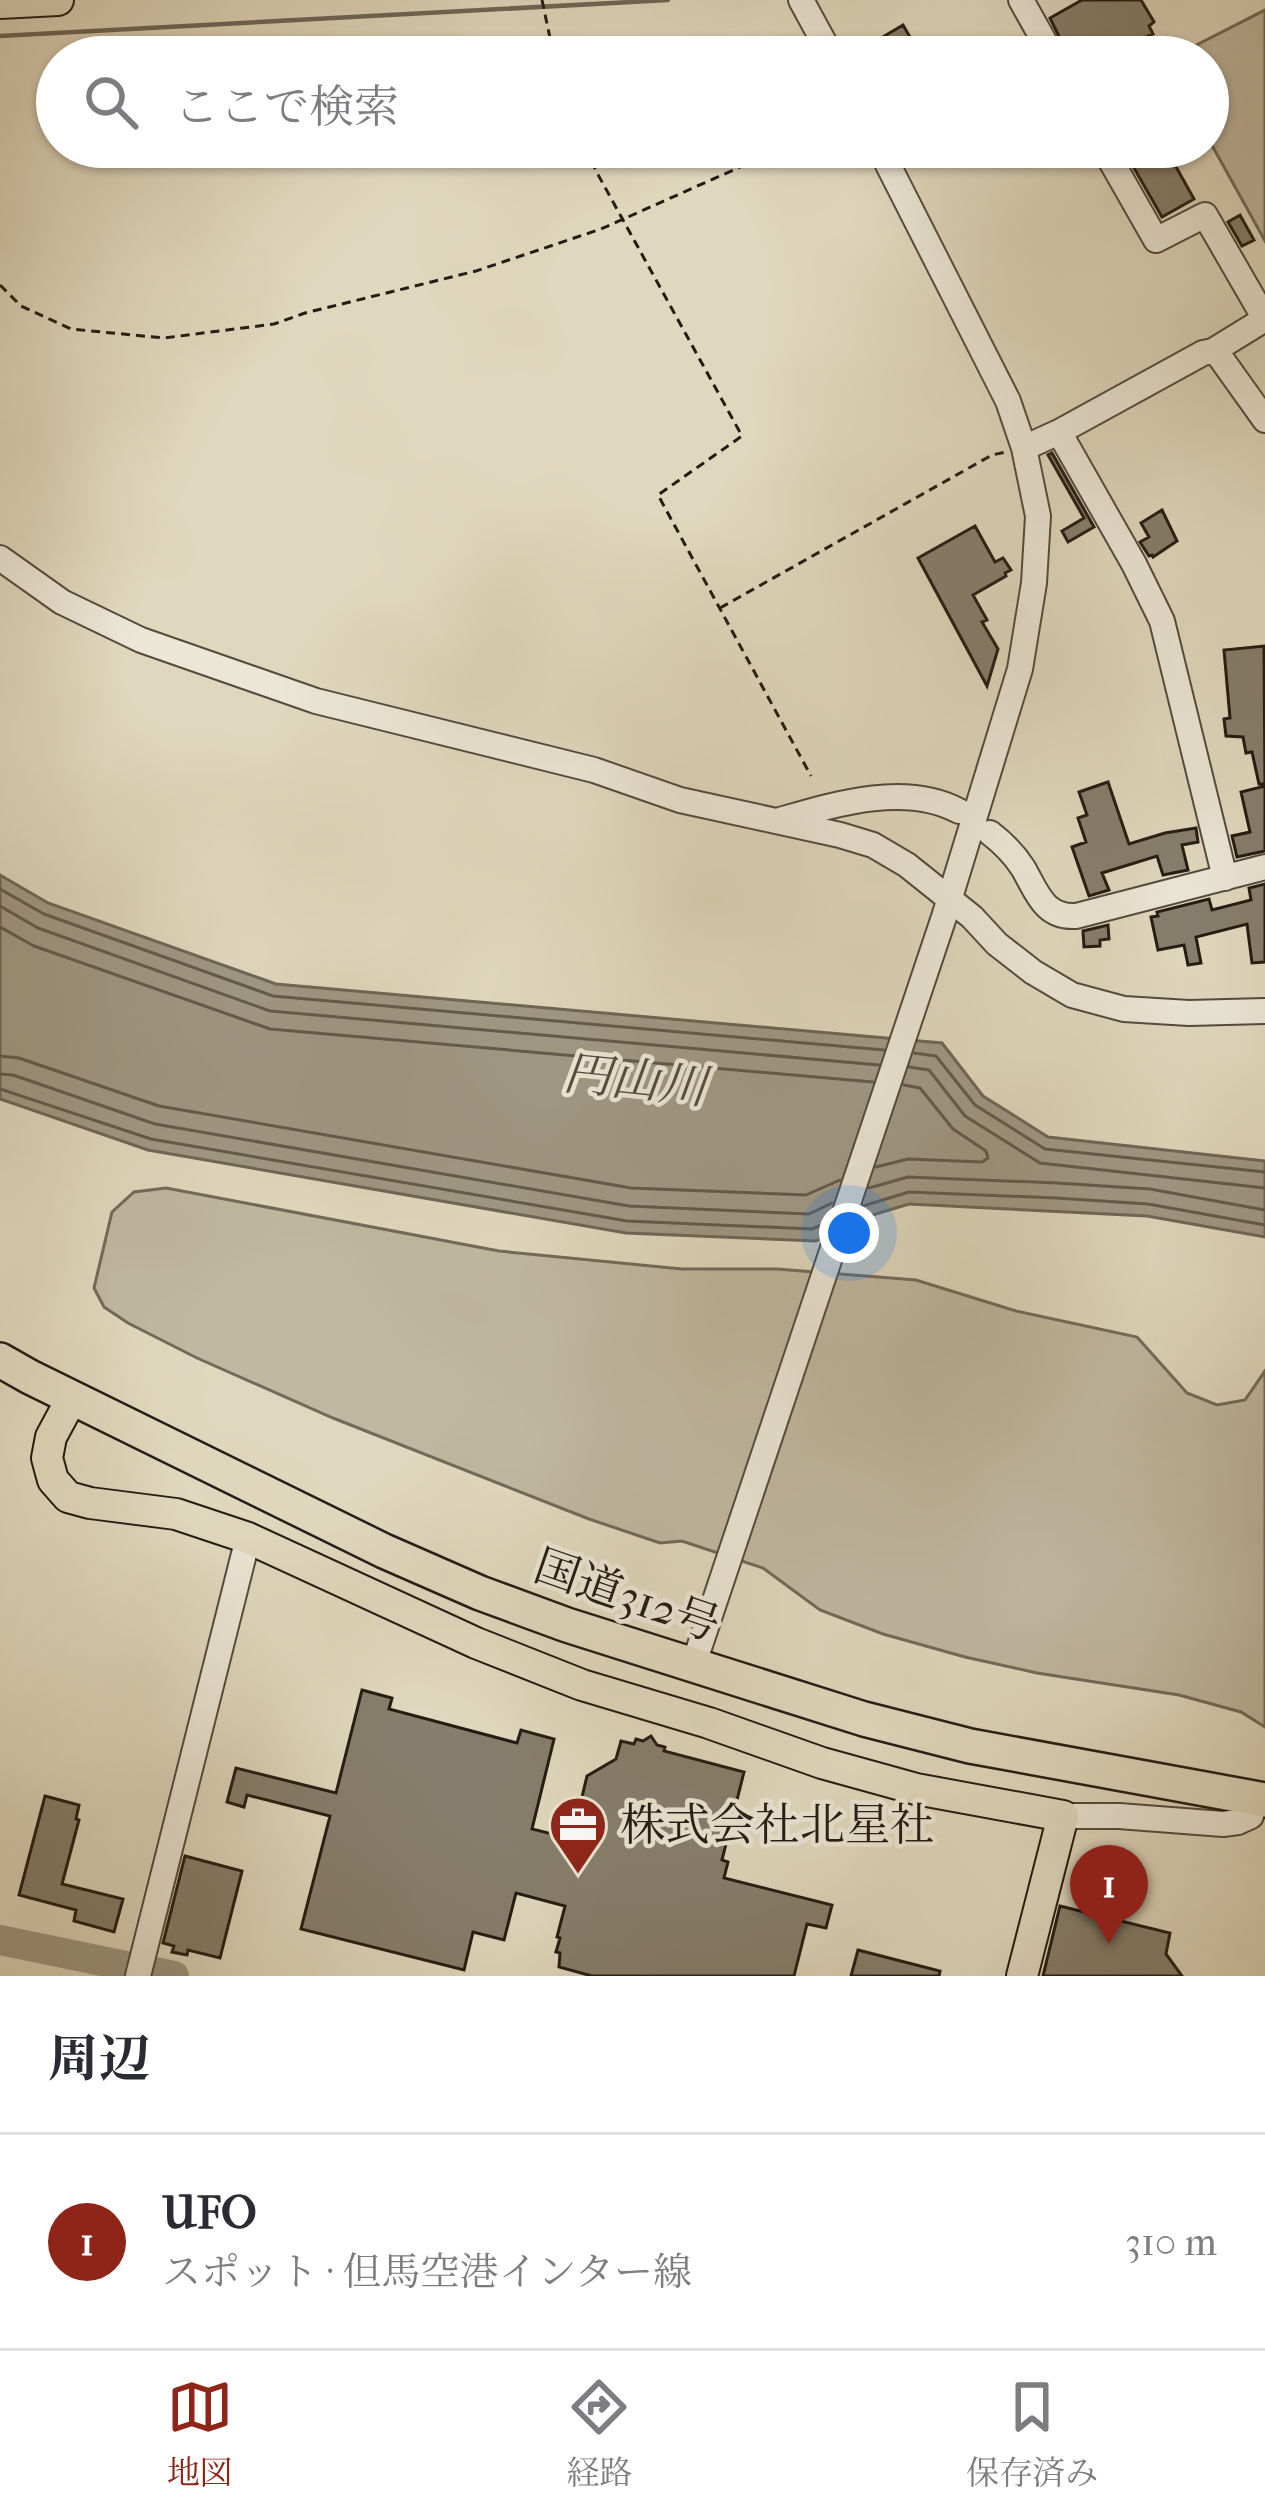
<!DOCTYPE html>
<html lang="ja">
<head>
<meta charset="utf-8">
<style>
  body { margin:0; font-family:"IM FELL French Canon","Noto Serif JP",serif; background:#f7f7f7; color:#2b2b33 }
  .you { position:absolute; left:849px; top:1233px; width:42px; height:42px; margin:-30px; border:9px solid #fff; border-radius:50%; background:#1a73e8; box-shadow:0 0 0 18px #1a73e833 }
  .badge { display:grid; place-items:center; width:78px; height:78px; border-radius:50%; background:#8f2418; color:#fff; font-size:39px; font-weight:700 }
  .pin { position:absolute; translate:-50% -99px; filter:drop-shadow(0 3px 6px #0008) }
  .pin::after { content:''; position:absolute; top:63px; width:42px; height:36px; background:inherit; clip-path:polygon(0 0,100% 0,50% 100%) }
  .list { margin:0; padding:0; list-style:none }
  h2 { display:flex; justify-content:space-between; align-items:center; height:156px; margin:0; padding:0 48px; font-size:51px }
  h2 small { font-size:39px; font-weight:400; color:#7c7c81 }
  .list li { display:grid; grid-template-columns:78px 1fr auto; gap:36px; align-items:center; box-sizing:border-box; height:216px; padding:0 48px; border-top:3px solid #e1e1e2 }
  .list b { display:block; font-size:45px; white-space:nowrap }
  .list p { margin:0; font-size:39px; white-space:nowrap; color:#7c7c81 }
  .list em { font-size:39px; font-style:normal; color:#7c7c81 }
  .icon { flex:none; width:66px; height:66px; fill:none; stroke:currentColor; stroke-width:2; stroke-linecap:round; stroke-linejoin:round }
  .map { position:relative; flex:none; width:1265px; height:1976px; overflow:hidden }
  .search { position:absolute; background:#fff; box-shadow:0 3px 9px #0004; left:36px; right:36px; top:36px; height:132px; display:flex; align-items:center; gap:30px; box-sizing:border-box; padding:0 42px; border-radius:66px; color:#7c7c81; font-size:45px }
  .sheet { height:372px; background:#fff }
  nav { display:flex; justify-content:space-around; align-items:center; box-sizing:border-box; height:168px; border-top:3px solid #e1e1e2; background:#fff; font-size:33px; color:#7c7c81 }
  nav a { display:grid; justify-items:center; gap:6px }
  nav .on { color:#8f2418 }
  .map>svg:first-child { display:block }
  .green { fill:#c0b8a1; stroke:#726a5a; stroke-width:3 }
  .water { fill:#a09884; stroke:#6e6657; stroke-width:3 }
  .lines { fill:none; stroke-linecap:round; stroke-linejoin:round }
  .shore { stroke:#625a4c; stroke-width:3 }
  .stream { stroke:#6e6657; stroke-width:4.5 }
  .river { stroke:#a09884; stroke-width:30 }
  .building { fill:#867e6c; stroke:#241c13; stroke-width:3 }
  .minor-casing { stroke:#534b3e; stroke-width:28 }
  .major-casing { stroke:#241c13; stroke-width:34 }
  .highway-casing { stroke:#241c13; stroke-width:38 }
  .path { stroke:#241c13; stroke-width:3; stroke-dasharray:9 6; stroke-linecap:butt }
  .minor { stroke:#ebe6d5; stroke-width:24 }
  .major { stroke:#e0d8be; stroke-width:30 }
  .highway { stroke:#e0d8be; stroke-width:33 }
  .labels { text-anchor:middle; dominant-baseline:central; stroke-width:9; stroke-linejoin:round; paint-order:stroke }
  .street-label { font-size:45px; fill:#241c13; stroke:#ebe6d5 }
  .poi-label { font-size:45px; fill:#241c13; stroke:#ebe6d5; text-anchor:start }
  .water-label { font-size:48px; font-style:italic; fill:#564e40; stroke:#ebe6d5 }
</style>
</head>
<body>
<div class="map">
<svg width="1265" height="1976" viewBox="0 0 1265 1976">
  <rect width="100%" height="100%" fill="#e0d8be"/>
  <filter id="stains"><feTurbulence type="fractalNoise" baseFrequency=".00167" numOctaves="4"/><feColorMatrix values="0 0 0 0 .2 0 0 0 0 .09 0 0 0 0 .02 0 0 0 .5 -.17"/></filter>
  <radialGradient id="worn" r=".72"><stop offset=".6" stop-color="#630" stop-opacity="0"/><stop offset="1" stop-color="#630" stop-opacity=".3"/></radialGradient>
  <path class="green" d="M1265 10V241L1208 138V57H1173Z
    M166 1188 499 1251 682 1269H777L916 1280 1016 1311 1137 1337 1187 1393 1217 1405 1245 1400 1265 1371V1727L1241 1712 1179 1695 1037 1673 965 1657 883 1634 820 1610 763 1568 682 1541 660 1543 589 1519 333 1418 197 1358 128 1323 104 1307 94 1288 112 1212 134 1192Z"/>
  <path class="water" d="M0 875 48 903 276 984 942 1043 983 1096 1048 1137 1265 1161V1237L1147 1216 909 1204 866 1217 816 1241 626 1233 148 1150 0 1099Z"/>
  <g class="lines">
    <path class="shore" d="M0 889 44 914 273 996 884 1050
      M0 906 38 928 270 1011 879 1065
      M0 927 34 946 270 1029 873 1082
      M914 1053 936 1056 975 1105 1045 1149 1265 1172
      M0 1056 19 1058 159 1106 631 1188 806 1195 840 1180
      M909 1067 929 1070 965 1116 1040 1163 1265 1188
      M0 1074 13 1075 155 1124 629 1206 809 1214 832 1203
      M0 1089 151 1139 627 1221 812 1229 826 1223
      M876 1167 908 1159 982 1162 988 1158 986 1151 953 1129 920 1088 904 1085
      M869 1188 908 1177 1057 1183 1150 1189 1265 1210
      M863 1206 909 1192 1056 1198 1148 1204 1265 1225"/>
    <path class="stream" d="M0 36 668 0"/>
    <path class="river" d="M0 1940 174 1976"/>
  </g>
  <path class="building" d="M1082 0H1141L1154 22 1149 26 1153 34 1146 37 1148 41 1119 57H1069L1050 18Z
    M903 25 918 51 908 57H873L866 47Z
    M1129 147H1186L1170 156 1194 199 1162 217 1126 154 1131 151Z
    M1240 215 1254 240 1242 246 1228 222Z
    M1052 453 1094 527 1068 542 1062 531 1084 518 1048 455Z
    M1162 510 1177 541 1153 557 1152 555 1149 556 1140 542 1149 537 1141 523Z
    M975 526 995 562 1003 558 1011 570 1005 573 1006 576 973 595 987 620 982 622 998 649 987 686 918 558Z
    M1264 646 1265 784H1259L1252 752 1246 753 1243 737 1226 736 1224 719 1230 718 1224 650Z
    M1108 782 1129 844 1165 833 1196 828 1198 842 1182 845 1188 870 1163 875 1157 856 1102 873 1109 890 1089 896 1072 847 1086 842 1078 818 1087 815 1079 792Z
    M1265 786V851L1237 857 1232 836 1250 832 1241 792Z
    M1265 884V962L1252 963 1247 924 1196 937 1201 963 1188 965 1184 945 1158 950 1151 917 1158 916 1157 912 1209 899 1212 910 1251 900 1249 888Z
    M1108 925 1109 939 1100 940V946L1084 947 1083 931Z
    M362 1690 392 1698 389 1709 517 1743 521 1730 554 1739 532 1829 572 1839 587 1776 616 1759 621 1741 634 1744 636 1739 643 1741 651 1736 657 1745 665 1747 664 1751 744 1772 722 1860 728 1862 724 1878 832 1905 826 1928 807 1924 794 1976H592L559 1967 560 1953 556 1952 560 1938 557 1937 565 1906 516 1893 504 1940 473 1932 464 1970 301 1929 330 1816 247 1795 244 1807 227 1802 236 1768 336 1793Z
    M45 1796 79 1805 76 1819 79 1820 62 1884 123 1899 114 1932 74 1921 76 1910 19 1895Z
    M185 1856 242 1871 220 1958 188 1950 187 1955 172 1952 174 1946 163 1943Z
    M1060 1906 1170 1933 1166 1954 1182 1976H1043Z
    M858 1950 940 1971 939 1976H851Z"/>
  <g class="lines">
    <defs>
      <path id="minor" d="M801 0 832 57
        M1021 0 1053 57
        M1103 147 1156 240 1205 215 1265 319
        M1213 351 1220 357 1265 420
        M1059 432 1134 564 1162 621 1225 878
        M1024 448 1059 432 1203 353 1213 351 1265 319
        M0 558 62 602 141 640 316 701 594 770 680 800 840 835 873 845 907 865 972 917 997 944 1033 972 1072 995 1124 1009 1189 1013 1265 1011
        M780 820C835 804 906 782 959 811
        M990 833C1003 843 1014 854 1023 868 1037 892 1044 918 1076 916L1265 867
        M693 1666 944 917 1020 669 1034 583 1038 516 1024 448 1008 401 879 147
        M1063 1816H1119L1223 1824 1238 1822 1251 1816 1255 1798
        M138 1976 248 1538"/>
      <path id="major" d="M0 3 58 0
        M72 1398 51 1437 47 1458 53 1480 68 1497 90 1503 176 1514 248 1538 476 1643 582 1685 709 1723 822 1763 916 1789 1063 1816 1022 1976"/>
      <path id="highway" d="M0 1360 30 1377 384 1551 480 1593 567 1625 864 1719 970 1746 1265 1800"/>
    </defs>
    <use href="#minor" class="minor-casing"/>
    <use href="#major" class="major-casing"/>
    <use href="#highway" class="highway-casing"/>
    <path class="path" d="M542 0 554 57
      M586 147 596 171 742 436 658 495 811 776
      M0 285 21 306 71 329 164 338 274 324 305 313 476 271 601 229 785 147
      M720 608 992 455 1006 452"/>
    <use href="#minor" class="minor"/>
    <use href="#major" class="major"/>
    <use href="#highway" class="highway"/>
  </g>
  <defs>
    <symbol id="office-pin" viewBox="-11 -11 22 30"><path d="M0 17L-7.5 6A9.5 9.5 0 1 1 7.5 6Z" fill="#8f2418" stroke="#ebe6d5"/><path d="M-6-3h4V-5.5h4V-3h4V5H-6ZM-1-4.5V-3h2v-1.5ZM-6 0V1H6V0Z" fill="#fff"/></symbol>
  </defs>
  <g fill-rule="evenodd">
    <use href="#office-pin" x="545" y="1792" width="66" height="90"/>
  </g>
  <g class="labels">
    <g class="street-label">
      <text transform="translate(627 1596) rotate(19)">国道312号</text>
    </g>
    <g class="poi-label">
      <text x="620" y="1825">株式会社北星社</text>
    </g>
    <g class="water-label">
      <text transform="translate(635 1080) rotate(6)">円山川</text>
    </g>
  </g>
  <rect width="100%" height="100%" filter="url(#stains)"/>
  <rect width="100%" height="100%" fill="url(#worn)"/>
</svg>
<div class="you"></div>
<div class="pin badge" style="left:1109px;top:1944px">1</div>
<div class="search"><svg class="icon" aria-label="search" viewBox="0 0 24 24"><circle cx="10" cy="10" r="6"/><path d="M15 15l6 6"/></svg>ここで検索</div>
</div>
<section class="sheet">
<h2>周辺<small></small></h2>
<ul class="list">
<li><span class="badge">1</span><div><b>UFO</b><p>スポット · 但馬空港インター線</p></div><em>310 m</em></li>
</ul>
</section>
<nav>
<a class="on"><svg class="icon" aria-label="map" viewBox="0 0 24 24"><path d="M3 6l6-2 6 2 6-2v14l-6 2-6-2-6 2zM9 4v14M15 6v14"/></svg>地図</a>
<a><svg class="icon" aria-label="directions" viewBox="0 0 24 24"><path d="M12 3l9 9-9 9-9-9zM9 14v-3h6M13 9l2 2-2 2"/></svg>経路</a>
<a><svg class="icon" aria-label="saved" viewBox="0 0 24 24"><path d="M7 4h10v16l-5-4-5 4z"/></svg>保存済み</a>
</nav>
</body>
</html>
